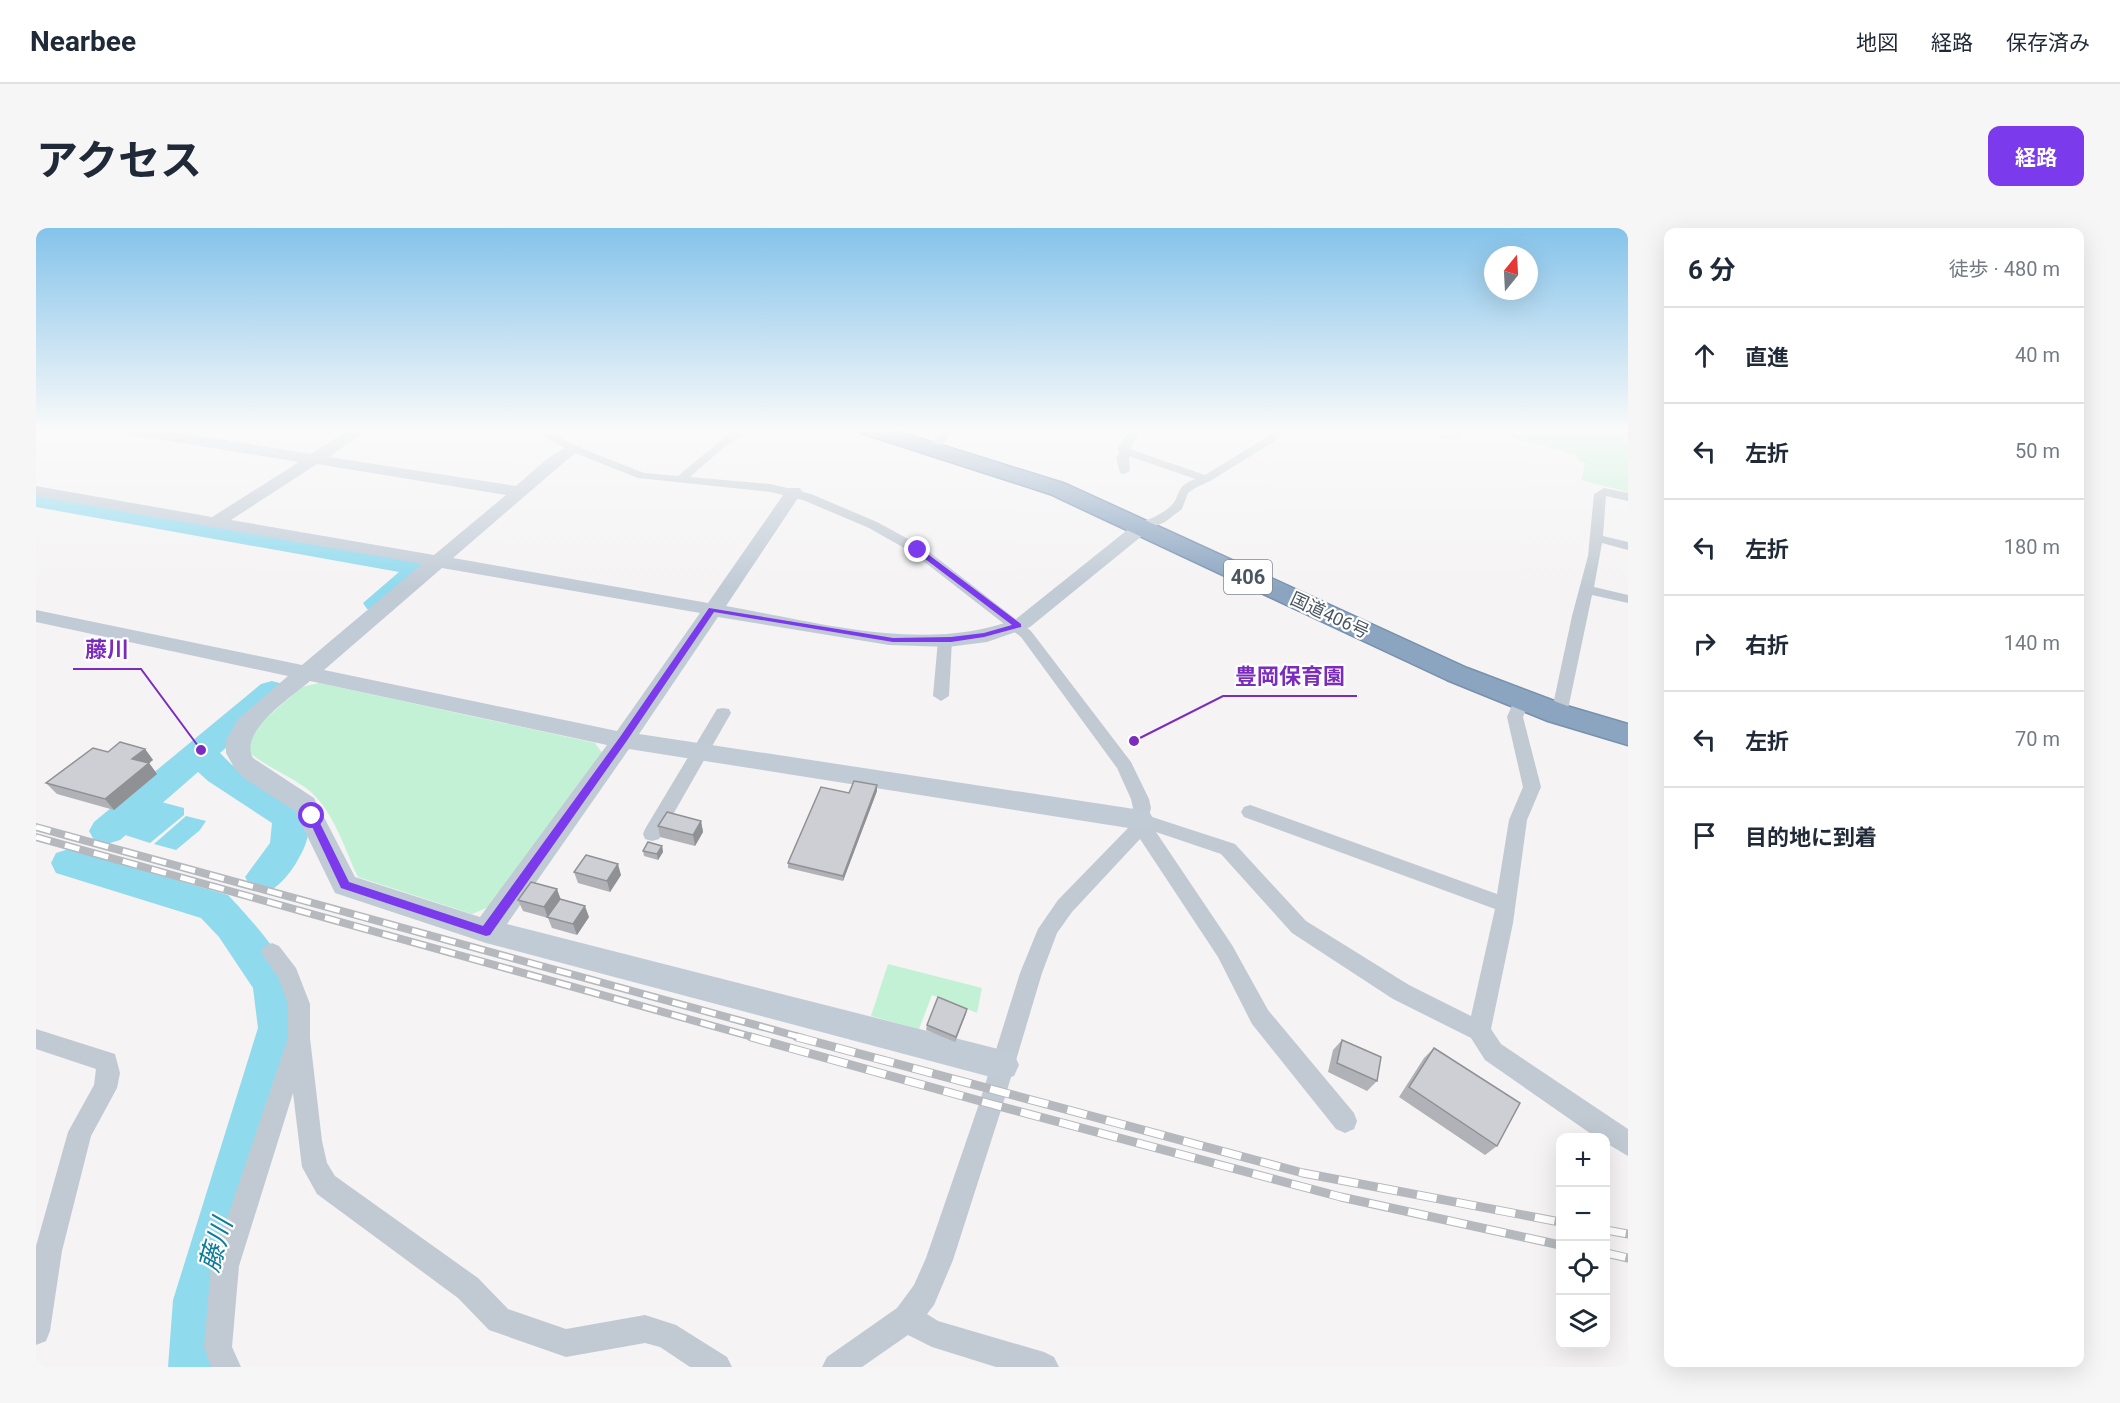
<!DOCTYPE html>
<html lang="ja">
<head>
<meta charset="utf-8">
<style>
  body { margin:0; font-family:Roboto,"Noto Sans JP",sans-serif; background:#f6f6f7; color:#1f2937 }
  .controls { position:absolute; right:18px; bottom:18px; display:grid; overflow:hidden; border-radius:12px; box-shadow:0 6px 24px #0002 }
  .controls button { width:54px; height:54px; display:grid; place-items:center; padding:0; border:0; border-bottom:2px solid #e0e1e3; background:#fff; color:#1f2937; font:30px sans-serif }
  .compass { position:absolute; left:1448px; top:18px; width:54px; height:54px; border-radius:50%; background:#fff; box-shadow:0 6px 24px #0002; rotate:18deg }
  .stop { position:absolute; width:18px; height:18px; margin:-14px; border:4px solid #7c3aed; border-radius:50%; background:#fff }
  .stop.end { background:#7c3aed; border-color:#fff; box-shadow:0 2px 6px #0008 }
  .list { margin:0; padding:0; list-style:none }
  h2 { display:flex; justify-content:space-between; align-items:center; height:78px; margin:0; padding:0 24px; font-size:26px }
  h2 small { font-size:20px; font-weight:400; color:#747a83 }
  .list li { display:grid; grid-template-columns:39px 1fr auto; gap:18px; align-items:center; box-sizing:border-box; height:96px; padding:0 24px; border-top:2px solid #e0e1e3 }
  .list b { display:block; font-size:22px; white-space:nowrap }
  .list em { font-size:20px; font-style:normal; color:#747a83 }
  .icon { flex:none; width:33px; height:33px; fill:none; stroke:currentColor; stroke-width:2; stroke-linecap:round; stroke-linejoin:round }
  .map { position:relative; flex:none; width:1592px; height:1139px; overflow:hidden; border-radius:12px }
  header { display:flex; align-items:center; gap:36px; box-sizing:border-box; height:84px; padding:0 30px; background:#fff; border-bottom:2px solid #e0e1e3 }
  header strong { font-size:28px }
  nav { display:flex; gap:33px; margin-inline-start:auto; font-size:21px }
  .intro { display:flex; align-items:center; justify-content:space-between; box-sizing:border-box; height:144px; padding:0 36px }
  h1 { margin:0; font-size:42px }
  .button { padding:15px 27px; border-radius:12px; background:#7c3aed; color:#fff; font-size:21px; font-weight:700 }
  main { display:flex; gap:36px; padding:0 36px }
  aside { flex:1; background:#fff; border-radius:12px; box-shadow:0 6px 24px #0002 }
  .map>svg:first-child { display:block }
  .green { fill:#c3f1d5 }
  .water { fill:#90daee }
  .lines { fill:none; stroke-linecap:round; stroke-linejoin:round }
  .river { fill:#90daee; fill-rule:evenodd }
  .highway-casing { stroke:#7690ad; stroke-width:3 }
  .street { fill:#c1cad2; fill-rule:evenodd }
  .secondary { fill:#c1cbd6; fill-rule:evenodd }
  .highway { fill:#8ba5c1; fill-rule:evenodd }
  .rail-far1-casing { stroke:#b5b8bd; stroke-width:8 }
  .rail-casing { stroke:#b5b8bd; stroke-width:9 }
  .rail-far1 { stroke:#fff; stroke-width:5; stroke-dasharray:15; stroke-linecap:butt }
  .rail { stroke:#fff; stroke-width:7; stroke-dasharray:20; stroke-linecap:butt }
  .wall { fill:#b0b2b7 }
  .shaded-wall { fill:#909195 }
  .building { fill:#cdcfd5; stroke:#909195; stroke-width:1.5 }
  .route { fill:#7c3aed }
  .labels { text-anchor:middle; dominant-baseline:central; stroke-width:4.5; stroke-linejoin:round; paint-order:stroke }
  .far-street-label { font-size:18px; fill:#4a5661; stroke:#fff }
  .shield { fill:#fff; stroke:#808990; stroke-width:1.5 }
  .shield-label { font-size:20px; font-weight:bold; fill:#4a5661 }
  .near-water-label { font-size:27px; font-style:italic; fill:#0c7c9b; stroke:#fff }
  .leader { fill:none; stroke:#7b2cbf; stroke-width:2 }
  .callout-dot { fill:#7b2cbf; stroke:#fff; stroke-width:2 }
  .callout-label { font-size:22px; text-anchor:middle; font-weight:bold; fill:#7b2cbf; stroke:#fff; stroke-width:4.5; stroke-linejoin:round; paint-order:stroke }
</style>
</head>
<body>
<header>
<strong>Nearbee</strong>
<nav><a>地図</a><a>経路</a><a>保存済み</a></nav>
</header>
<div class="intro"><h1>アクセス</h1><a class="button">経路</a></div>
<main>
<div class="map">
<svg width="1592" height="1139" viewBox="0 0 1592 1139">
  <rect width="100%" height="100%" fill="#f5f3f3"/>
  <path class="green" d="M1413 200H1592V264L1545 252 1549 235 1543 233 1539 226 1440 201 1418 212 1402 210Z
    M283 455 559 515 566 525 455 678 436 686 322 649C308 620 297 580 270 560 252 547 231 539 214 525L213 516 220 499 266 459Z
    M852 736 946 760 941 785 896 767 883 801 835 788Z"/>
  <path class="water" d="M114 571 148 580V587L114 615 89 607 84 596Z
    M150 588 170 593 164 602 140 622 118 616Z"/>
  <g class="lines">
    <path class="river" d="M0 265 375 330 384 333 390 345 351 381 341 383 331 381 327 375 363 344 0 279Z
      M236 453 247 456 251 463 247 470 184 525 196 537 264 579C269 587 273 596 272 606 271 622 246 663 228 664 224 664 219 661 215 659L209 649 234 615 236 595 172 553 162 544 84 612 71 616 58 612 53 603 58 594 225 456Z
      M33 621 192 667C212 688 247 727 257 753 262 768 263 785 266 800L191 1072 188 1139H132L137 1072 222 800 217 760 183 709 165 690 20 645 15 635 20 625Z"/>
    <defs>
      <path id="highway" d="M820 200H851L1030 256 1431 440 1534 479 1592 496V517L1512 493 1411 452 1014 266 822 204Z"/>
    </defs>
    <use href="#highway" class="highway-casing"/>
    <path class="street" d="M493 200H507L542 219 608 245 642 248 690 208 703 200H718L688 219 654 249 735 256 775 266 841 294 887 319 995 403 1095 534 1113 571 1115 580 1113 588 1199 616 1270 693 1373 757 1435 788 1459 681 1208 589 1205 584 1208 579 1214 577 1220 579 1461 666 1473 592 1487 559 1471 489 1480 468H1492L1494 472 1487 489 1505 559 1491 592 1477 695 1455 801 1465 816 1592 901V928L1570 915V910H1561L1449 832 1435 810 1357 771 1256 705 1185 626 1120 604 1196 717 1232 782 1318 885 1321 893 1318 901 1309 905 1300 901 1216 796 1182 729 1104 611 1036 684 1021 705 1006 745 967 876 917 1032 898 1077 891 1086 902 1093 1008 1124 1018 1129 1023 1139H960L896 1119 872 1107 826 1139H786L791 1129 861 1080 878 1057 890 1030 943 876 984 745 1002 701 1022 672 1092 600 1097 580 1095 571 1081 540 985 409 877 325 833 300 767 272 735 264 602 250 534 223Z
      M908 200H919L901 223H893L891 221Z
      M1095 200H1106L1094 221 1169 247 1231 209 1239 200H1250L1239 213 1174 253 1159 260 1152 265 1146 281 1129 294 1110 302H1102L1100 299 1102 296C1113 291 1125 287 1135 278 1146 266 1138 259 1159 251L1093 228 1094 243 1088 246 1084 245 1080 230 1084 224 1081 221Z
      M1568 260 1592 265V273L1570 268 1567 308 1592 314V322L1566 315 1558 359 1592 367V375L1556 367 1531 486 1529 490H1517L1515 486 1536 388 1552 328 1558 266Z
      M909 408 916 412 913 468 905 473 897 468 902 412Z
      M687 480 693 481 695 485 623 611 616 613 609 611 607 606 609 601 681 481Z
      M236 715 243 718 260 740 274 776V810L286 913 291 935 299 948 442 1050 472 1081 530 1101 609 1087 640 1097 691 1129 696 1139H654L624 1119 609 1115 530 1129 453 1102 422 1070 281 966 266 939 257 865 203 1038 196 1119 205 1139H175L168 1119 175 1038 252 810V776L243 751 225 724 229 718Z
      M0 801 79 826 84 845 81 860 55 908 26 1023 14 1103 10 1113 0 1117V1018L32 904 58 857 60 841 0 821Z"/>
    <path class="secondary" d="M76 200H114L275 226 316 200H334L293 229 480 258C494 247 525 213 544 218L546 221 533 230 417 330 672 375 752 260H764L766 264 690 378C781 394 890 426 980 391L1100 295H1112L1115 299 1112 303 994 399 951 414 912 419 853 417 682 389 603 506 1105 582 1114 585 1118 592 1114 599 1105 602 593 521 471 696 966 822 978 826 983 837 978 848 966 852 450 715 299 665 259 583 209 551 199 541 190 525V512L202 491 252 448 0 394V382L266 437 386 336 0 268V258L176 289 263 234 83 205ZM281 236 470 267 398 327 195 292ZM406 340 664 385 581 503 288 442ZM274 453 571 517 444 689 319 649 278 570 217 530C202 503 256 469 274 453Z"/>
    <use href="#highway" class="highway"/>
    <defs>
      <path id="rail-far1" d="M0 599 767 810
        M0 609 720 810"/>
      <path id="rail" d="M715 809 955 876 1305 969 1524 1017
        M761 809 1267 945 1524 994
        M1570 1002 1592 1006
        M1570 1025 1592 1030"/>
    </defs>
    <use href="#rail-far1" class="rail-far1-casing"/>
    <use href="#rail" class="rail-casing"/>
    <use href="#rail-far1" class="rail-far1"/>
    <use href="#rail" class="rail"/>
  </g>
  <path class="wall" d="M109 521 117 532 113 535 121 546 78 582 21 566 10 555Z
    M841 563 807 653 752 640V635L813 565Z
    M665 593 667 604 659 618 624 609 622 598Z
    M626 618 627 624 622 632 608 628 607 623Z
    M538 644 585 647 574 664 542 655Z
    M525 671 553 689 541 707 516 700 512 690 487 683 482 672Z
    M931 781 919 814 890 802 891 797Z
    M1306 812 1341 853 1331 863 1292 844 1297 822Z
    M1398 820 1461 918 1449 927 1363 869 1388 830Z"/>
  <path class="shaded-wall" d="M109 521 117 532 113 535 121 546 78 582 69 571 96 531Z
    M841 557V563L807 653V648Z
    M665 593 667 604 659 618 657 607Z
    M626 618 627 624 622 632 621 626Z
    M582 636 585 647 574 664 571 653Z
    M521 661 525 672 512 690 508 679Z
    M549 678 553 689 541 707 537 696Z
    M931 781 930 786 919 814 920 809Z"/>
  <path class="building" d="M84 514 109 521 96 531 113 535 69 571 10 555 57 520 72 524Z
    M818 553 841 557 807 648 752 635 785 559 813 565Z
    M631 584 665 593 657 607 622 598Z
    M612 614 626 618 621 626 607 623Z
    M550 627 582 636 571 653 538 644Z
    M495 654 521 661 508 679 482 672Z
    M524 671 549 678 537 696 511 689Z
    M902 769 931 781 920 809 891 797Z
    M1306 812 1345 829 1341 853 1301 835Z
    M1398 820 1484 875 1461 918 1373 859Z"/>
  <linearGradient id="sky" x2="0" y2="1"><stop stop-color="#85c3ea"/><stop offset="0.56" stop-color="#fafafa"/><stop offset="1" stop-color="#fafafa" stop-opacity="0"/></linearGradient>
  <rect width="1592" height="360" fill="url(#sky)"/>
  <path class="route" d="M880 321H885L985 396V399L948 409 915 414H857L678 384 590 514 454 707 450 708 305 660 271 588 272 585H279L313 654 447 698 584 509 673 380 857 410 915 409 948 405 976 397 880 324Z"/>
  <g class="labels">
    <g class="far-street-label">
      <text transform="translate(1294 387) rotate(25)">国道406号</text>
    </g>
    <rect class="shield" x="1188" y="332" width="48" height="34" rx="4.5"/>
    <g class="shield-label">
      <text x="1212" y="349">406</text>
    </g>
    <g class="near-water-label">
      <text transform="translate(180 1017) rotate(-74)">藤川</text>
    </g>
  </g>
  <path class="leader" d="M165 522L105 441H37M1098 513L1187 468H1321"/>
  <g class="callout-dot">
    <circle cx="165" cy="522" r="6"/>
    <circle cx="1098" cy="513" r="6"/>
  </g>
  <g class="callout-label">
    <text x="71" y="429">藤川</text>
    <text x="1254" y="456">豊岡保育園</text>
  </g>
</svg>
<div class="controls">
<button>+</button>
<button>−</button>
<button><svg class="icon" aria-label="locate" viewBox="0 0 24 24"><circle cx="12" cy="12" r="6"/><path d="M12 2v4M12 18v4M2 12h4M18 12h4"/></svg></button>
<button><svg class="icon" aria-label="layers" viewBox="0 0 24 24"><path d="M12 4l9 5-9 5-9-5zM3 14l9 5 9-5"/></svg></button>
</div>
<svg class="compass" viewBox="-18 -18 36 36"><path d="M0-13l5 13h-10z" fill="#e53935"/><path d="M0 13l5-13h-10z" fill="#747a83"/></svg>
<div class="stop" style="left:276px;top:588px"></div>
<div class="stop end" style="left:882px;top:322px"></div>
</div>
<aside>
<h2>6 分<small>徒歩 · 480 m</small></h2>
<ul class="list">
<li><svg class="icon" aria-label="ahead" viewBox="0 0 24 24"><path d="M12 20V5M6 11l6-6 6 6"/></svg><div><b>直進</b></div><em>40 m</em></li>
<li><svg class="icon" aria-label="left" viewBox="0 0 24 24"><path d="M17 20v-9H6M10 6l-5 5 5 5"/></svg><div><b>左折</b></div><em>50 m</em></li>
<li><svg class="icon" aria-label="left" viewBox="0 0 24 24"><path d="M17 20v-9H6M10 6l-5 5 5 5"/></svg><div><b>左折</b></div><em>180 m</em></li>
<li><svg class="icon" aria-label="right" viewBox="0 0 24 24"><path d="M7 20v-9h11M14 6l5 5-5 5"/></svg><div><b>右折</b></div><em>140 m</em></li>
<li><svg class="icon" aria-label="left" viewBox="0 0 24 24"><path d="M17 20v-9H6M10 6l-5 5 5 5"/></svg><div><b>左折</b></div><em>70 m</em></li>
<li><svg class="icon" aria-label="arrive" viewBox="0 0 24 24"><path d="M6 21V4h12l-3 4 3 4H6"/></svg><div><b>目的地に到着</b></div></li>
</ul>
</aside>
</main>
</body>
</html>
